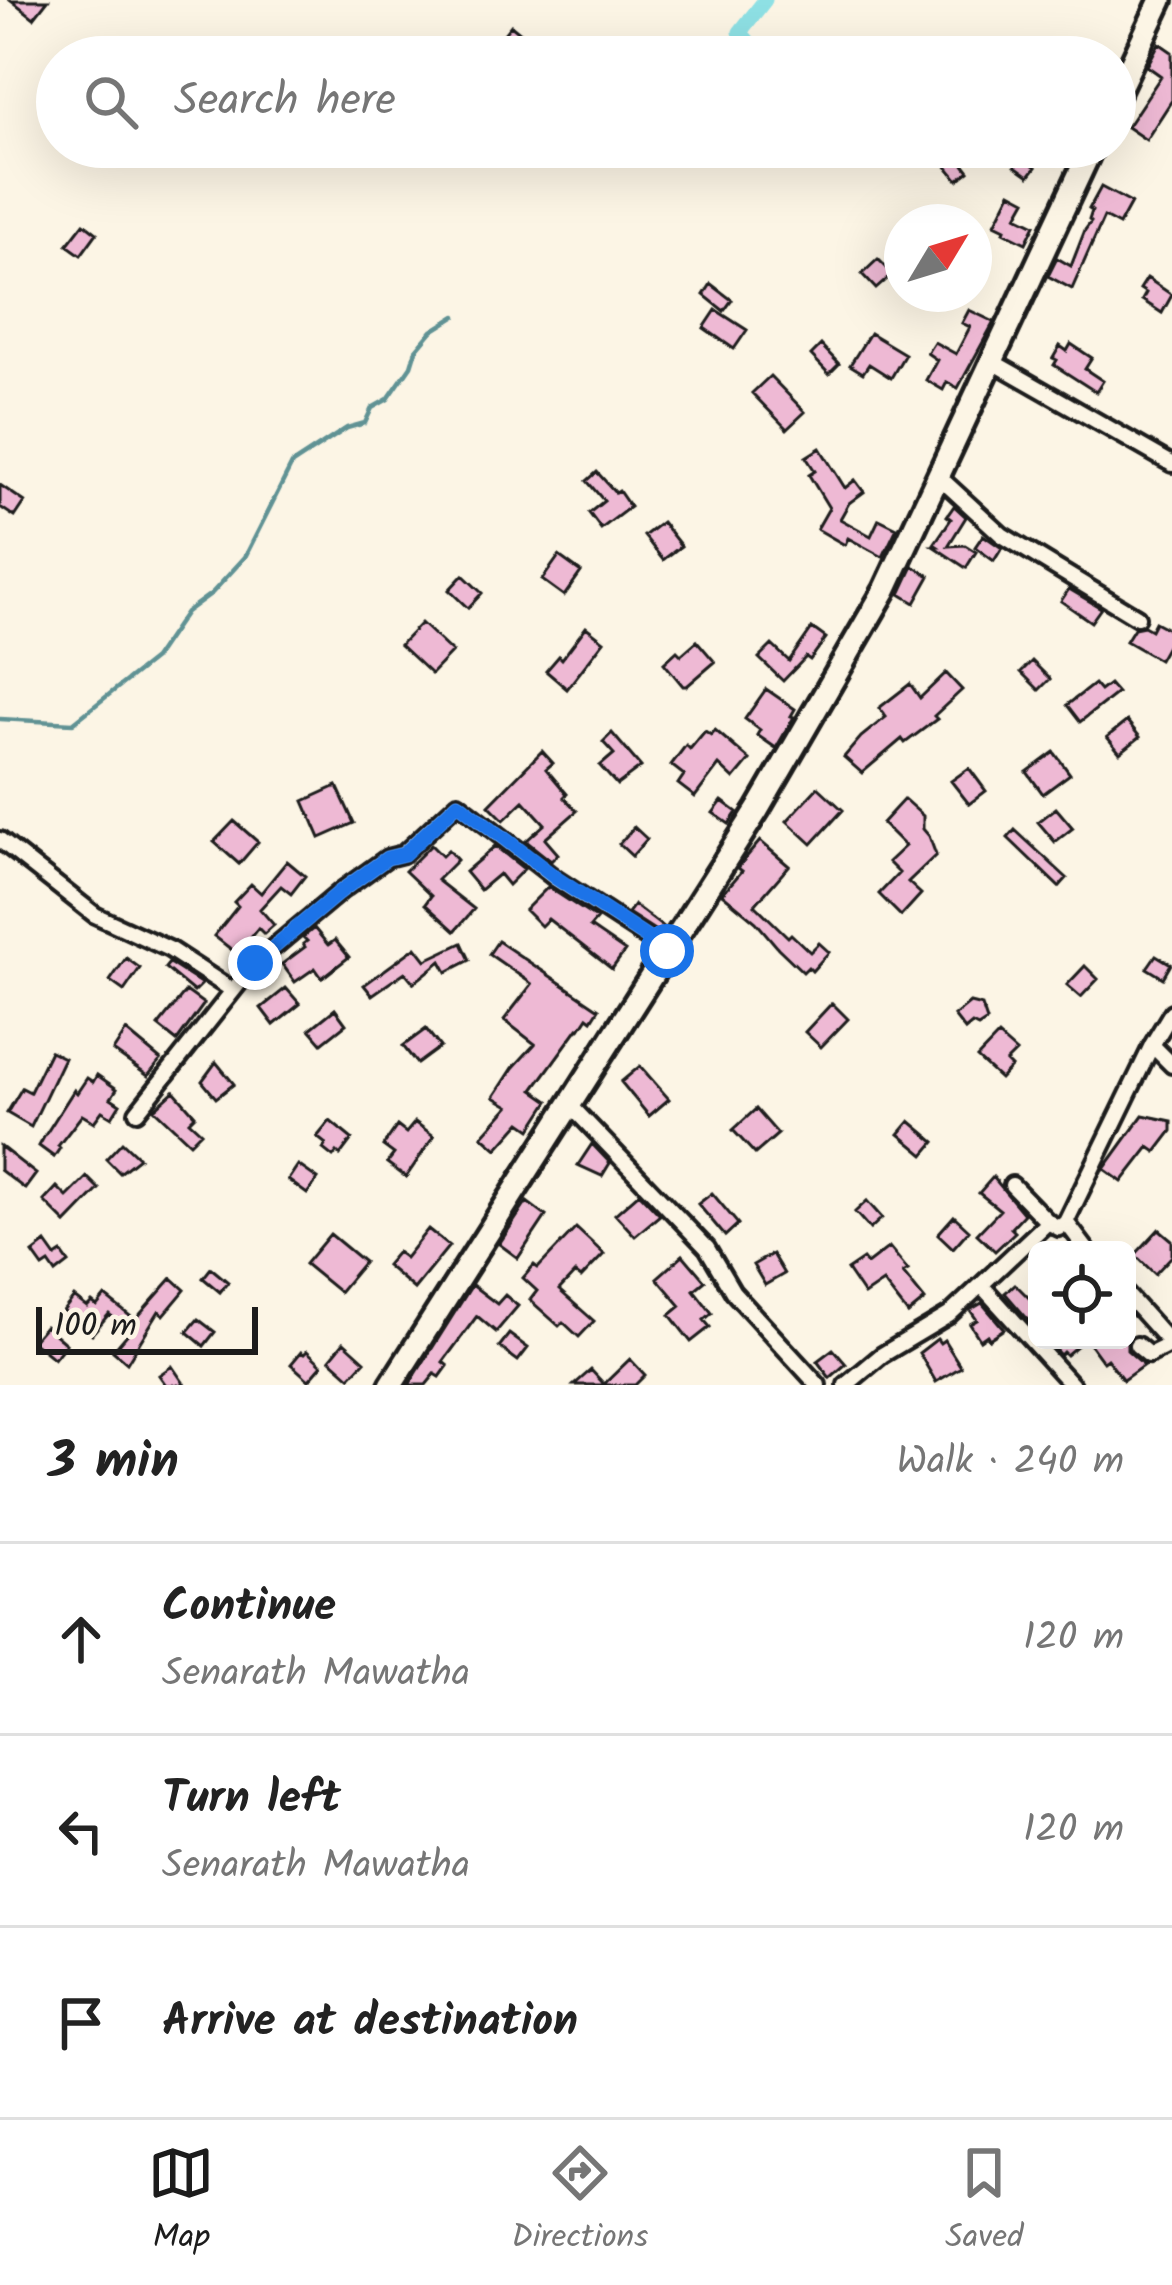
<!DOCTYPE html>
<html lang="en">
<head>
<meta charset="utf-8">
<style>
  body { margin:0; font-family:Kalam,sans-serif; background:#f6f6f6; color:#222 }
  .controls { position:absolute; right:36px; bottom:36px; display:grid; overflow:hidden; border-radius:18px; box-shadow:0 12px 48px #0002 }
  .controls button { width:108px; height:108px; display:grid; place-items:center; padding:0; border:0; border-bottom:3px solid #e0e0e0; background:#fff; color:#222; font:60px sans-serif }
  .compass { position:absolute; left:884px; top:204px; width:108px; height:108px; border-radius:50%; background:#fff; box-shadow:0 12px 48px #0002; rotate:52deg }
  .scale { position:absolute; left:36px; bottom:30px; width:222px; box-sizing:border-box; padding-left:12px; border:6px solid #1c1c1c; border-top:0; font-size:33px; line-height:42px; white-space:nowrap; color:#1c1c1c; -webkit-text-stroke:9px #fcf5e5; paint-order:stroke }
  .stop { position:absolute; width:36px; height:36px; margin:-27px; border:9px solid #1a73e8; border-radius:50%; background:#fff }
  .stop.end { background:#1a73e8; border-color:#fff; box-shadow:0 3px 12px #0008 }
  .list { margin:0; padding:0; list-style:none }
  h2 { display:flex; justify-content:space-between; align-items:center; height:156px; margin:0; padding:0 48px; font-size:51px }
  h2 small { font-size:39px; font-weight:400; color:#767676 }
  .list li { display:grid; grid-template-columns:78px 1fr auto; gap:36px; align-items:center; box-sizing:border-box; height:192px; padding:0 48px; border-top:3px solid #e0e0e0 }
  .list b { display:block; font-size:45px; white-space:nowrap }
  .list p { margin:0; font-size:39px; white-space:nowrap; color:#767676 }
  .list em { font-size:39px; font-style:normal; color:#767676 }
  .icon { flex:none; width:66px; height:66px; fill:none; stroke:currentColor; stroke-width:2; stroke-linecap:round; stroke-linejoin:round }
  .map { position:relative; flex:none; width:1172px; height:1385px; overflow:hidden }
  .search { position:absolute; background:#fff; box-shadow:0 12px 48px #0002; left:36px; right:36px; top:36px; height:132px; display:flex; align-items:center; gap:30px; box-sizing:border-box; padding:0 42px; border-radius:66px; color:#767676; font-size:45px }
  .sheet { height:732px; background:#fff }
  nav { display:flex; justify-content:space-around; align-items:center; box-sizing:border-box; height:168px; border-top:3px solid #e0e0e0; background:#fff; font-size:33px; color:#767676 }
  nav a { display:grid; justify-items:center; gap:6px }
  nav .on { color:#1c1c1c }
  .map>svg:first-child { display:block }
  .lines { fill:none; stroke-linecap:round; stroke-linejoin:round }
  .stream { stroke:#609294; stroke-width:4.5 }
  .canal { stroke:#8ee0e4; stroke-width:15 }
  .building { fill:#eeb9d4; stroke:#1c1c1c; stroke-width:3 }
  .minor-casing { stroke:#1c1c1c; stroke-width:22 }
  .primary-casing { stroke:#1c1c1c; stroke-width:30 }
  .minor { stroke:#fcf5e5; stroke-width:14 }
  .primary { stroke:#fcf5e5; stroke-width:21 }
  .route { stroke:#1a73e8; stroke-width:15 }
</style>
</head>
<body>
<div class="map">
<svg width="1172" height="1385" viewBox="0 0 1172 1385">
  <rect width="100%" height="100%" fill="#fcf5e5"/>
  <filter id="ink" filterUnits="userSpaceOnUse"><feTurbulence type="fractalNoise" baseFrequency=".00833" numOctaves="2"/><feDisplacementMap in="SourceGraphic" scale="24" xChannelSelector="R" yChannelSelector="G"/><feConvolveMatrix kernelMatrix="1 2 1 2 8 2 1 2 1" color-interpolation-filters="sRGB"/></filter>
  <g filter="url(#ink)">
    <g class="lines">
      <path class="stream" d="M0 719 73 723 154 659 186 612 212 593 245 557 292 464 347 428 365 423 372 408 388 399 411 366 416 350 432 331 456 316"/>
      <path class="canal" d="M721 57 746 45 748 41 740 32 765 0
        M632 151 638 147"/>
    </g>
    <path class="building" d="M11 0H48L34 18Z
      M511 25 550 57H485Z
      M1159 43 1172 52V100L1146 140 1127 127 1161 76 1147 66Z
      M941 147H979L962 162 969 171 958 180 935 152Z
      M1017 147H1049L1032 164 1036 167 1029 176 1015 166 1024 154Z
      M1101 187 1131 203 1119 225 1104 217 1072 289 1048 276 1057 258 1071 266 1085 230 1091 222 1089 220 1092 211 1089 209Z
      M1011 192 1026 200 1017 216 1035 225 1026 243 1004 232 1005 229 995 224Z
      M84 223 97 233 81 255 67 245Z
      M878 259 893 274 876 289 862 274Z
      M1147 278 1172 295 1162 313 1142 300 1146 293 1140 289Z
      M711 284 732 300 724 311 704 295Z
      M716 310 747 330 734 349 704 328Z
      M969 310 994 322 958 388 947 382 943 390 926 380 937 360 927 353 934 342 956 354 970 327 962 323Z
      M870 333 905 354 891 378 869 364 863 373 850 365Z
      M1071 344 1092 358 1085 369 1103 381 1096 392 1054 365 1057 360 1053 358 1060 346 1067 351Z
      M821 345 839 364 829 374 811 355Z
      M770 376 805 412 787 429 752 393Z
      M820 448 845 488 855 480 864 492 849 503 840 519 871 536 879 519 897 528 883 557 848 538 845 545 817 529 829 508 809 475 815 471 806 457Z
      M597 472 616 493 619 491 630 507 601 529 589 513 604 501 587 481Z
      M0 485 25 502 15 517 0 507Z
      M954 506 966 517 948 546 965 545 976 552 966 568 933 546H937L934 544 951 519 947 516Z
      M662 522 681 546 663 560 644 536Z
      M983 535 1002 548 994 561 975 547Z
      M559 556 581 572 564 596 542 580Z
      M913 566 930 576 915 603 900 594Z
      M463 575 482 593 468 608 449 590Z
      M1069 589 1101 608 1091 622 1061 601Z
      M1155 622 1172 631V637L1159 660 1126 641 1134 628 1144 626 1151 630Z
      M421 623 452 652 431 674 400 645Z
      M586 627 604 641 567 689 546 671 559 656 562 659Z
      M812 628 826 638 810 660 806 657 783 681 759 658 772 645 789 661Z
      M697 641 715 662 687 686H683L664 663 677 651 681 655Z
      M1032 661 1050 679 1039 690 1021 672Z
      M946 673 962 690 934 716 937 719 905 743 902 739 862 773 844 757 861 737 886 717 879 708 910 684 920 698Z
      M1094 684 1100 691 1109 684 1117 693 1080 722 1067 705Z
      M766 689 795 709 791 716 794 717 776 748 757 735 760 730 745 719Z
      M1127 721 1140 737 1120 753 1107 737Z
      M715 730 750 760 734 779 719 765 695 797 678 784 684 775 671 765 686 745 690 749 705 731 711 735Z
      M612 733 641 767 617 785 600 766 614 754 603 742Z
      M542 751 553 763 546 769 567 794 564 797 577 811 545 839 558 854 551 861 526 841 545 824 524 801 504 820 489 805Z
      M1054 752 1070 774 1043 794 1027 772Z
      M969 768 986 791 969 804 951 781Z
      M337 786 354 823 320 838 304 801Z
      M818 787 843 810 812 844 787 821Z
      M904 799 923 816V829L929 836 936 855 908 882 921 894 901 916 879 894 899 873 888 862 905 846 882 823Z
      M722 801 737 812 729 824 713 813Z
      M1056 808 1073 828 1055 842 1038 822Z
      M234 821 258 842 239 864 214 842Z
      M634 827 647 839 632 856 619 844Z
      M1015 830 1067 878 1059 887 1008 838Z
      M760 841 789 866 755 905 788 937 791 934 810 952 819 943 829 952 812 971 808 967 803 972 778 948 756 922 722 894 742 871 738 868 744 860Z
      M431 845 442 856 448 850 457 860 437 880 474 909 455 931 425 904 431 896 405 871Z
      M495 846 524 869 508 885 499 874 480 890 465 872Z
      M287 861 305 876 291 894 281 886 260 909 274 925 264 934 258 928 237 954 214 936 238 906 234 902 251 884 261 893Z
      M548 887 597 919 590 927 625 951 612 969 548 919 541 926 525 910Z
      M634 905 663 927 659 933 628 913Z
      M314 928 328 945 335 940 349 957 322 978 315 968 295 982 282 964 305 947 303 944 307 941 303 937Z
      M498 941 599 1009 592 1020 588 1017 580 1029 578 1028 533 1090 549 1101 531 1129 521 1122 497 1149 482 1136 509 1106 494 1097 513 1068 535 1044 504 1020 532 984 489 954Z
      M462 943 470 960 447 972 441 961 414 983 405 972 372 995 364 985 416 947 426 960Z
      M1156 955 1171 964 1163 978 1147 968Z
      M126 958 140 968 124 991 110 981Z
      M169 963 202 984 194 992 165 968Z
      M1085 966 1098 979 1081 997 1067 985Z
      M286 988 300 1004 274 1025 261 1008Z
      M186 991 204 1004 177 1041 158 1026Z
      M832 1003 848 1019 821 1047 805 1032Z
      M970 1003 982 1006 987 1021 978 1027 972 1024 965 1030 954 1016Z
      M335 1009 346 1024 322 1043 310 1029Z
      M426 1029 440 1047 417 1064 403 1046Z
      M126 1031 161 1060 148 1076 113 1051Z
      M998 1036 1016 1052 1006 1062 1011 1067 1000 1079 977 1058Z
      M50 1051 64 1058 31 1127 7 1113 22 1088 30 1092Z
      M216 1062 234 1084 216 1098 202 1081Z
      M640 1066 669 1099 649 1116 621 1082Z
      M97 1075 117 1089 111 1098 120 1104 112 1117 102 1111 94 1122 82 1115 58 1146 60 1148 54 1157 39 1146 44 1137 74 1090 77 1093 87 1078 93 1082Z
      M174 1091 195 1115 189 1121 201 1132 190 1143 154 1109Z
      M756 1109 778 1134 755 1154 733 1130Z
      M1143 1115 1172 1121V1131L1156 1152 1149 1147 1122 1182 1104 1169Z
      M330 1121 352 1139 340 1155 337 1152 333 1157 323 1149 326 1144 317 1137Z
      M910 1121 935 1142 924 1155 899 1134Z
      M415 1122 434 1136 406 1177 387 1163 394 1154 383 1146 397 1126 406 1133Z
      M122 1142 139 1158 120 1173 106 1159Z
      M592 1144 610 1163 602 1176 578 1165Z
      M0 1146 36 1174 25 1189 0 1170Z
      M298 1165 318 1179 307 1194 288 1180Z
      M87 1177 99 1189 66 1223 44 1201 57 1187 67 1197Z
      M993 1177 1024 1214 1011 1228 1015 1232 995 1251 977 1234 1000 1210 979 1193Z
      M639 1193 660 1215 635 1236 615 1214Z
      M712 1193 738 1224 725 1236 698 1204Z
      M867 1201 882 1218 870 1229 855 1212Z
      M527 1202 546 1216 518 1258 499 1244Z
      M954 1216 969 1230 953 1248 938 1234Z
      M576 1228 604 1254 581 1278 575 1273 559 1290 594 1321 579 1337 563 1322 559 1326 530 1300 537 1291 523 1278 534 1265 538 1268Z
      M428 1229 449 1246 414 1289 386 1265 397 1252 405 1258Z
      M1159 1229 1172 1240V1256L1155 1274 1135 1255Z
      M330 1234 364 1262 339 1292 305 1264Z
      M46 1243 56 1257 62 1253 69 1263 56 1273 49 1263 43 1267 33 1253Z
      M889 1247 908 1270 903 1273 925 1300 908 1314 883 1282 864 1295 847 1270 863 1259 867 1264Z
      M772 1254 784 1274 765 1285 753 1265Z
      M683 1255 705 1281 694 1290 712 1313 704 1320 710 1327 691 1342 670 1315 681 1306 657 1278Z
      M211 1268 228 1282 220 1292 203 1278Z
      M172 1278 185 1290 164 1315 159 1311 127 1363 113 1351 130 1331 109 1314 92 1334 63 1311 74 1297 87 1307 92 1302 97 1306 105 1296 135 1320Z
      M1015 1284 1037 1306V1330L1005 1293Z
      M472 1285 497 1304 505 1295 518 1306 496 1332 477 1316 443 1362 448 1366 440 1377 435 1374 426 1385H409Z
      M982 1303 1004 1329 989 1339 987 1335 980 1340 970 1324 977 1320 970 1310Z
      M198 1319 215 1332 204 1346 187 1332Z
      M45 1326 66 1344 54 1359 32 1341Z
      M509 1334 528 1348 518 1361 499 1347Z
      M937 1339 940 1343 944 1340 961 1367 936 1382 919 1353Z
      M1046 1340H1084L1066 1355 1063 1352 1060 1355Z
      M1087 1340H1127V1350L1144 1365 1123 1380 1107 1359 1103 1362Z
      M344 1342 365 1361 350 1377 330 1359Z
      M833 1349 846 1364 830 1378 817 1361Z
      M307 1351 322 1365 309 1380 291 1364 301 1352 304 1354Z
      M630 1359 645 1375 635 1385H574L591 1370 604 1384Z
      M172 1366 185 1385H166L159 1375Z"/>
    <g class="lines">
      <defs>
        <path id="minor" d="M993 362 1172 464
          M939 477 1002 535 1137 617
          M0 840 95 915 169 949 232 990
          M1152 1045 1172 1065
          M569 1104 707 1248 733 1292 818 1385
          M137 1112 255 963 341 891 387 858 403 854 458 803 556 879 667 951
          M1012 1185 1048 1222 1059 1228 1066 1222 1152 1045 1172 1012
          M1066 1222 1087 1250
          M982 1286 1072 1385
          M1127 1295 1171 1344 1149 1355 1137 1345
          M846 1385 882 1355 949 1315 1048 1222"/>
        <path id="primary" d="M1115 98 1161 0
          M391 1385 758 809 885 590 1092 147"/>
      </defs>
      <use href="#minor" class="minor-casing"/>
      <use href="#primary" class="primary-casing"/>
      <use href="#minor" class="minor"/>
      <use href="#primary" class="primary"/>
    </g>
  </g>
  <g class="lines" filter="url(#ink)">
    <path class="route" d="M255 963 341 891 387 858 404 854 458 803 556 878 667 951"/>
  </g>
</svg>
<div class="controls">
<button><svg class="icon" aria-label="locate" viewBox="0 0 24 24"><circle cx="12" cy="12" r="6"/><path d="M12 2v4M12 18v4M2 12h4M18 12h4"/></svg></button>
</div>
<svg class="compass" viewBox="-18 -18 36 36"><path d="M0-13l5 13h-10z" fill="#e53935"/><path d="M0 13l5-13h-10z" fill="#767676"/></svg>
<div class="scale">100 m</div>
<div class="stop" style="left:667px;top:951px"></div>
<div class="stop end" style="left:255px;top:963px"></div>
<div class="search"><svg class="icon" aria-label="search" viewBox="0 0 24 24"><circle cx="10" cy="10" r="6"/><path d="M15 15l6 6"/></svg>Search here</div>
</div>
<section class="sheet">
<h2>3 min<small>Walk · 240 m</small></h2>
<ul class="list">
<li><svg class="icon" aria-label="ahead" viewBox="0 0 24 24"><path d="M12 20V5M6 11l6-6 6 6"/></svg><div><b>Continue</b><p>Senarath Mawatha</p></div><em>120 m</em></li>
<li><svg class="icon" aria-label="left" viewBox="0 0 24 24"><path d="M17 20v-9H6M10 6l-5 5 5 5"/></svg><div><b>Turn left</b><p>Senarath Mawatha</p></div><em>120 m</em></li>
<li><svg class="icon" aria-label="arrive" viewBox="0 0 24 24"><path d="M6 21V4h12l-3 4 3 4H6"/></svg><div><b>Arrive at destination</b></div></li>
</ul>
</section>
<nav>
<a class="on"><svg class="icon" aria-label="map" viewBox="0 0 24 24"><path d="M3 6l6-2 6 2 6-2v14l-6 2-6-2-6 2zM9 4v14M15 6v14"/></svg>Map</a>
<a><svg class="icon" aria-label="directions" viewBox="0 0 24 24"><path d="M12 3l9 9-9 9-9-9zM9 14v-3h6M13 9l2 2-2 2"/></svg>Directions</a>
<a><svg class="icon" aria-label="saved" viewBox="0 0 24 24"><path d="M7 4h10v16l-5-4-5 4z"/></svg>Saved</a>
</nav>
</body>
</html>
